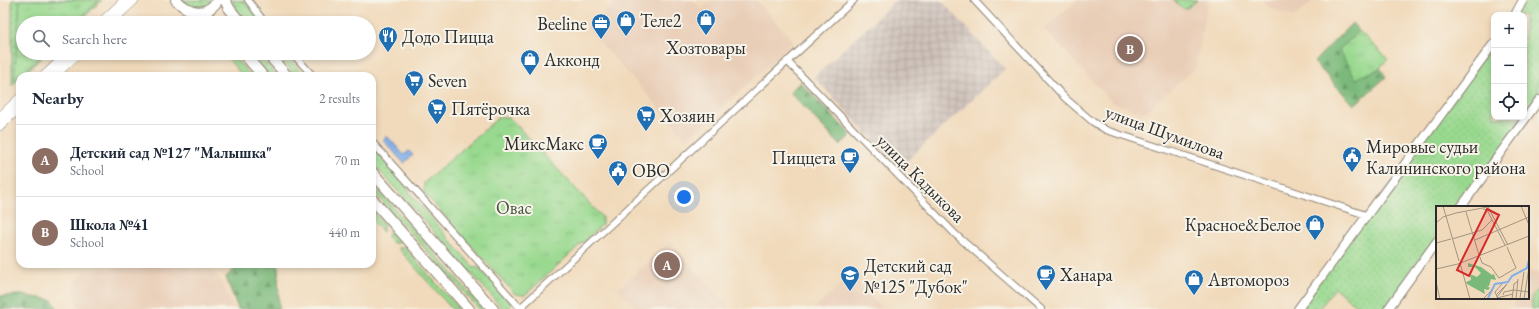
<!DOCTYPE html>
<html lang="en">
<head>
<meta charset="utf-8">
<style>
  body { margin:0; font-family:"EB Garamond",serif; background:#f2f2f3; color:#1f2937 }
  .controls { position:absolute; right:12px; top:12px; display:grid; overflow:hidden; border-radius:8px; box-shadow:0 2px 6px #0003 }
  .controls button { width:36px; height:36px; display:grid; place-items:center; padding:0; border:0; border-bottom:1px solid #e0e1e3; background:#fff; color:#1f2937; font:20px sans-serif }
  .you { position:absolute; left:684px; top:197px; width:14px; height:14px; margin:-10px; border:3px solid #fff; border-radius:50%; background:#1a73e8; box-shadow:0 0 0 6px #1a73e833 }
  .badge { display:grid; place-items:center; width:26px; height:26px; border-radius:50%; background:#1f6fb2; color:#fff; font-size:13px; font-weight:700 }
  .pin { position:absolute; translate:-50% -50%; border:2px solid #fff; box-shadow:0 1px 4px #0006 }
  .list { margin:0; padding:0; list-style:none }
  h2 { display:flex; justify-content:space-between; align-items:center; height:52px; margin:0; padding:0 16px; font-size:17px }
  h2 small { font-size:13px; font-weight:400; color:#747a83 }
  .list li { display:grid; grid-template-columns:26px 1fr auto; gap:12px; align-items:center; box-sizing:border-box; height:72px; padding:0 16px; border-top:1px solid #e0e1e3 }
  .list b { display:block; font-size:15px; white-space:nowrap }
  .list p { margin:0; font-size:13px; white-space:nowrap; color:#747a83 }
  .list em { font-size:13px; font-style:normal; color:#747a83 }
  .icon { flex:none; width:22px; height:22px; fill:none; stroke:currentColor; stroke-width:2; stroke-linecap:round; stroke-linejoin:round }
  .map { position:relative; flex:none; width:1539px; height:309px; overflow:hidden }
  .search { position:absolute; background:#fff; box-shadow:0 2px 6px #0003; left:16px; top:16px; width:360px; height:44px; display:flex; align-items:center; gap:10px; box-sizing:border-box; padding:0 14px; border-radius:22px; color:#747a83; font-size:15px }
  .panel { position:absolute; background:#fff; box-shadow:0 2px 6px #0003; left:16px; top:72px; width:360px; height:196px; border-radius:12px }
  .map>svg:first-child { display:block }
  .built { fill:#e9ceb7 }
  .industrial { fill:url(#industrial-grid) }
  .grass { fill:url(#grass-dots); stroke:#62825d }
  .forest { fill:url(#forest-firs); stroke:#527252 }
  .park { fill:url(#park-tufts); stroke:#62825d }
  .garden { fill:#99d98f; stroke:#62825d }
  .water { fill:url(#water-ripples); stroke:#566e8b }
  .lines { fill:none; stroke-linecap:round; stroke-linejoin:round }
  .minor-casing { stroke:#8e8273; stroke-width:8 }
  .tertiary-casing { stroke:#8e8273; stroke-width:10 }
  .secondary-casing { stroke:#8e8273; stroke-width:10 }
  .primary-casing { stroke:#8e8273; stroke-width:12 }
  .minor { stroke:#fff; stroke-width:6 }
  .tertiary { stroke:#fff; stroke-width:8 }
  .secondary { stroke:#fff; stroke-width:9 }
  .primary { stroke:#fff; stroke-width:10 }
  .labels { text-anchor:middle; dominant-baseline:central; stroke-width:4; stroke-linejoin:round; paint-order:stroke }
  .poi-label { font-size:18px; fill:#2b2b2b; stroke:#f7f3e8; text-anchor:start }
  .street-label { font-size:18px; fill:#2b2b2b; stroke:#f7f3e8 }
  .park-label { font-size:18px; fill:#465644; stroke:#f7f3e8 }
  .inset-river { fill:none; stroke:#81b0eb; stroke-width:2 }
  .inset-road { fill:none; stroke:#a29481; stroke-width:1 }
  .view { fill:#d62828; fill-opacity:0.15; stroke:#d62828; stroke-width:2 }
  .inset-edge { fill:none; stroke:#2b2b2b; stroke-width:2 }
</style>
</head>
<body>
<div class="map">
<svg width="1539" height="309" viewBox="0 0 1539 309">
  <defs>
    <pattern id="industrial-grid" width="8" height="8" patternUnits="userSpaceOnUse"><rect width="8" height="8" fill="#cec1ba"/><path d="M0 4h8M4 0v8" fill="none" stroke="#b1a6a0"/></pattern>
    <pattern id="grass-dots" width="8" height="8" patternUnits="userSpaceOnUse"><rect width="8" height="8" fill="#99d98f"/><path d="M2 2h.1M6 6h.1" fill="none" stroke="#84ba7c" stroke-width="1.8" stroke-linecap="round"/></pattern>
    <pattern id="forest-firs" width="22" height="20" patternUnits="userSpaceOnUse"><rect width="22" height="20" fill="#7ab97a"/><path d="M5 1l3.5 6h-7zM16 11l3.5 6h-7z" fill="#649764"/></pattern>
    <pattern id="park-tufts" width="24" height="20" patternUnits="userSpaceOnUse"><rect width="24" height="20" fill="#99d98f"/><path d="M3 7l-1-3M5 7V3M7 7l1-3M15 17l-1-3M17 17v-4M19 17l1-3" fill="none" stroke="#84ba7c"/></pattern>
    <pattern id="water-ripples" width="26" height="14" patternUnits="userSpaceOnUse"><rect width="26" height="14" fill="#81b0eb"/><path d="M2 4q2-2 4 0t4 0M15 11q2-2 4 0t4 0" fill="none" stroke="#6a8fbf"/></pattern>
  </defs>
  <rect width="100%" height="100%" fill="#f7f3e8"/>
  <filter id="ink" filterUnits="userSpaceOnUse"><feTurbulence type="fractalNoise" baseFrequency=".025" numOctaves="2"/><feDisplacementMap in="SourceGraphic" scale="8" xChannelSelector="R" yChannelSelector="G"/><feConvolveMatrix kernelMatrix="1 2 1 2 8 2 1 2 1" color-interpolation-filters="sRGB"/></filter>
  <filter id="wash" filterUnits="userSpaceOnUse"><feTurbulence type="fractalNoise" baseFrequency=".012" numOctaves="4" result="noise"/><feDisplacementMap in="SourceGraphic" scale="16" xChannelSelector="R" yChannelSelector="G"/><feGaussianBlur stdDeviation="0.9" result="paint"/><feColorMatrix in="noise" values="0 0 0 0 0 0 0 0 0 0 0 0 0 0 0 0 0 1.4 0 .05"/><feComposite in="paint" operator="in"/></filter>
  <g filter="url(#wash)">
    <rect width="100%" height="100%" fill="#f1dabb"/>
    <path class="built" d="M619 0H693L702 9 712 0H756L794 42 687 139 587 28Z
      M1077 0H1208L1195 69 1143 113 1113 103 1044 29Z
      M1262 0H1315L1294 17 1271 9Z
      M670 242 728 307 726 309H637L618 289Z
      M155 264H193L196 265 206 264 221 281 234 309H82L76 303 75 282 87 271Z
      M1528 271 1539 274V309H1513L1515 298H1528Z
      M851 275 882 309H814Z"/>
    <path class="industrial" d="M896 0H941L1005 69 899 168 814 77Z"/>
    <path class="grass" d="M12 0H102L78 23H23V53H46L22 76H20V78L12 86Z
      M181 0H213L206 5 197 8Z
      M232 0 244 1 263 23H249L237 10Z
      M1523 0H1539V97L1461 207H1437V240L1388 309H1361L1335 288 1319 309H1298L1494 43V117H1524V15H1515Z
      M223 53H230L251 76H243Z
      M249 53H257L277 76H270Z
      M276 53H284L305 76H296Z
      M372 147 409 188V192L474 268 479 267 511 303V306L508 309H503L372 162Z
      M372 183 484 309H479L372 190Z
      M372 211 383 224V232L372 220Z
      M389 231 399 241V243H393L387 237Z
      M404 247 459 309H452L398 248Z"/>
    <path class="forest" d="M1352 23 1359 31 1340 50 1356 79 1380 68 1386 77 1354 105 1314 62Z
      M800 82 851 135 840 145 790 92Z
      M240 264H278L279 309H238L226 277Z
      M21 295 52 300 58 309H0V296Z"/>
    <path class="park" d="M20 0H99L75 23H23V53H44L14 81Z
      M1359 31 1388 59 1380 68 1356 79 1339 50Z
      M499 117H509L602 217V225L525 295 515 294 424 193V183Z"/>
    <path class="garden" d="M1173 0H1197L1186 9 1180 7Z
      M1539 289V309H1532V296Z"/>
    <path class="water" d="M387 136 404 155 409 151 413 155 404 163 383 140Z"/>
  </g>
  <g filter="url(#ink)">
    <g class="lines">
      <defs>
        <path id="minor" d="M248 0 265 23
          M974 0 1065 98 1093 122 1106 130 1366 215
          M292 53 313 76
          M787 61 955 234 1041 309
          M372 142 521 309
          M519 309 854 0"/>
        <path id="tertiary" d="M1515 15 1523 0
          M1461 207 1539 100
          M1298 309 1494 43
          M1388 309 1437 241"/>
        <path id="secondary" d="M101 23 125 0
          M110 23 134 0
          M44 76 69 53
          M54 76 78 53
          M0 117 20 98
          M0 126 20 107"/>
        <path id="primary" d="M176 0C189 13 206 18 218 0
          M225 0 229 8 241 23
          M196 12 208 17 215 23
          M243 53 263 76
          M267 53 287 76
          M372 172 493 309
          M372 199 469 309"/>
      </defs>
      <use href="#minor" class="minor-casing"/>
      <use href="#tertiary" class="tertiary-casing"/>
      <use href="#secondary" class="secondary-casing"/>
      <use href="#primary" class="primary-casing"/>
      <use href="#minor" class="minor"/>
      <use href="#tertiary" class="tertiary"/>
      <use href="#secondary" class="secondary"/>
      <use href="#primary" class="primary"/>
    </g>
  </g>
  <defs>
    <symbol id="shop-pin" viewBox="-11 -11 22 30"><path d="M0 17L-7.5 6A9.5 9.5 0 1 1 7.5 6Z" fill="#1f6fb2" stroke="#f7f3e8"/><path d="M-5-2.5h2.3a2.7 3.5 0 0 1 5.4 0H5L5.5 6h-11ZM-1.5-2.5h3a1.5 2.3 0 0 0-3 0Z" fill="#fff"/></symbol>
    <symbol id="office-pin" viewBox="-11 -11 22 30"><path d="M0 17L-7.5 6A9.5 9.5 0 1 1 7.5 6Z" fill="#1f6fb2" stroke="#f7f3e8"/><path d="M-6-3h4V-5.5h4V-3h4V5H-6ZM-1-4.5V-3h2v-1.5ZM-6 0V1H6V0Z" fill="#fff"/></symbol>
    <symbol id="restaurant-pin" viewBox="-11 -11 22 30"><path d="M0 17L-7.5 6A9.5 9.5 0 1 1 7.5 6Z" fill="#1f6fb2" stroke="#f7f3e8"/><path d="M-5-6h1v4h1v-4h1v4h1v-4h1v5L-1.5 .5V6h-2V.5L-5-1ZM5-6V6H3V1.5H1.5Q1.5-4 5-6Z" fill="#fff"/></symbol>
    <symbol id="supermarket-pin" viewBox="-11 -11 22 30"><path d="M0 17L-7.5 6A9.5 9.5 0 1 1 7.5 6Z" fill="#1f6fb2" stroke="#f7f3e8"/><path d="M-6-5.5h2.5l.6 2H6L4.5 2H-2.5L-4.4-4H-6ZM-1.5 3.2a1.3 1.3 0 1 0 .1 0ZM3 3.2a1.3 1.3 0 1 0 .1 0Z" fill="#fff"/></symbol>
    <symbol id="cafe-pin" viewBox="-11 -11 22 30"><path d="M0 17L-7.5 6A9.5 9.5 0 1 1 7.5 6Z" fill="#1f6fb2" stroke="#f7f3e8"/><path d="M-5.5-4.5H6V0H3Q3 3.5 0 3.5H-2.5Q-5.5 3.5-5.5 0ZM3-3.2v2h1.7v-2ZM-6 4.5H4V6H-6Z" fill="#fff"/></symbol>
    <symbol id="civic-pin" viewBox="-11 -11 22 30"><path d="M0 17L-7.5 6A9.5 9.5 0 1 1 7.5 6Z" fill="#1f6fb2" stroke="#f7f3e8"/><path d="M-.6-6.5H3V-4.5H.6V-3L4-1V1h2V6H-6V1h2V-1L-.6-3ZM-1.2 2.5V6h2.4V2.5Z" fill="#fff"/></symbol>
    <symbol id="school-pin" viewBox="-11 -11 22 30"><path d="M0 17L-7.5 6A9.5 9.5 0 1 1 7.5 6Z" fill="#1f6fb2" stroke="#f7f3e8"/><path d="M0-5L7-2L0 1L-7-2ZM-4 1L0 2.5L4 1V4Q0 6-4 4Z" fill="#fff"/></symbol>
  </defs>
  <g fill-rule="evenodd">
    <use href="#shop-pin" x="695" y="8" width="22" height="30"/>
    <use href="#shop-pin" x="615" y="9" width="22" height="30"/>
    <use href="#office-pin" x="590" y="12" width="22" height="30"/>
    <use href="#restaurant-pin" x="377" y="25" width="22" height="30"/>
    <use href="#shop-pin" x="519" y="48" width="22" height="30"/>
    <use href="#supermarket-pin" x="403" y="69" width="22" height="30"/>
    <use href="#supermarket-pin" x="426" y="97" width="22" height="30"/>
    <use href="#supermarket-pin" x="635" y="104" width="22" height="30"/>
    <use href="#cafe-pin" x="587" y="132" width="22" height="30"/>
    <use href="#civic-pin" x="1341" y="145" width="22" height="30"/>
    <use href="#cafe-pin" x="839" y="146" width="22" height="30"/>
    <use href="#civic-pin" x="607" y="159" width="22" height="30"/>
    <use href="#shop-pin" x="1304" y="213" width="22" height="30"/>
    <use href="#cafe-pin" x="1035" y="263" width="22" height="30"/>
    <use href="#school-pin" x="839" y="264" width="22" height="30"/>
    <use href="#shop-pin" x="1183" y="268" width="22" height="30"/>
  </g>
  <g class="labels">
    <g class="poi-label">
      <text x="640" y="20">Теле2</text>
      <text x="587" y="23" text-anchor="end">Beeline</text>
      <text x="402" y="36">Додо Пицца</text>
      <text x="706" y="47" text-anchor="middle">Хозтовары</text>
      <text x="544" y="59">Акконд</text>
      <text x="428" y="80">Seven</text>
      <text x="451" y="108">Пятёрочка</text>
      <text x="660" y="115">Хозяин</text>
      <text x="584" y="143" text-anchor="end">МиксМакс</text>
      <text x="1366" y="146">Мировые судьи<tspan x="1366" dy="21">Калининского района</tspan></text>
      <text x="836" y="157" text-anchor="end">Пиццета</text>
      <text x="632" y="170">ОВО</text>
      <text x="1301" y="224" text-anchor="end">Красное&amp;Белое</text>
      <text x="864" y="265">Детский сад<tspan x="864" dy="21">№125 "Дубок"</tspan></text>
      <text x="1060" y="274">Ханара</text>
      <text x="1208" y="279">Автомороз</text>
    </g>
    <g class="street-label">
      <text transform="translate(1165 132) rotate(20)">улица Шумилова</text>
      <text transform="translate(921 178) rotate(45)">улица Кадыкова</text>
    </g>
    <g class="park-label">
      <text x="514" y="207">Овас</text>
    </g>
  </g>
  <g transform="translate(1436 206)">
    <rect width="93" height="93" fill="#f1dabb"/>
    <path d="M32 57 45 61 56 69 58 68 60 74 55 73 53 80H51L54 82 52 84 48 83 49 88 31 78 30 76 35 74 34 68 41 71 45 67 39 61H32Z" fill="#7ab97a"/>
    <path class="inset-river" d="M52 92 59 78 72 76 76 70 91 62 93 54"/>
    <path class="inset-road" d="M7 0 23 55M85 0 93 19M52 1 72 39M47 3 51 4 69 39M30 6 43 49M0 17 7 11 20 7 57 0M16 33 46 24 56 14M39 34 93 11M0 37 15 33M44 51 46 57 55 61 63 72 80 62 71 41M24 57 34 93M22 58 93 30M0 63 22 58M0 76 4 93M60 89 71 78 61 91M67 89 68 86 78 84 93 86M61 92 77 88M84 92 88 66M47 93 56 84M62 93 59 86 66 78M66 93H93M76 93 78 78 82 75M80 93 82 73M88 93 93 61"/>
    <path class="view" d="M51 3 63 9 33 70 21 64Z"/>
    <rect width="93" height="93" class="inset-edge"/>
  </g>
</svg>
<div class="controls">
<button>+</button>
<button>−</button>
<button><svg class="icon" aria-label="locate" viewBox="0 0 24 24"><circle cx="12" cy="12" r="6"/><path d="M12 2v4M12 18v4M2 12h4M18 12h4"/></svg></button>
</div>
<div class="you"></div>
<div class="pin badge" style="left:667px;top:265px;background:#8d6e63">A</div>
<div class="pin badge" style="left:1130px;top:49px;background:#8d6e63">B</div>
<div class="search"><svg class="icon" aria-label="search" viewBox="0 0 24 24"><circle cx="10" cy="10" r="6"/><path d="M15 15l6 6"/></svg>Search here</div>
<section class="panel">
<h2>Nearby<small>2 results</small></h2>
<ul class="list">
<li><span class="badge" style="background:#8d6e63">A</span><div><b>Детский сад №127 &quot;Малышка&quot;</b><p>School</p></div><em>70 m</em></li>
<li><span class="badge" style="background:#8d6e63">B</span><div><b>Школа №41</b><p>School</p></div><em>440 m</em></li>
</ul>
</section>
</div>
</body>
</html>
